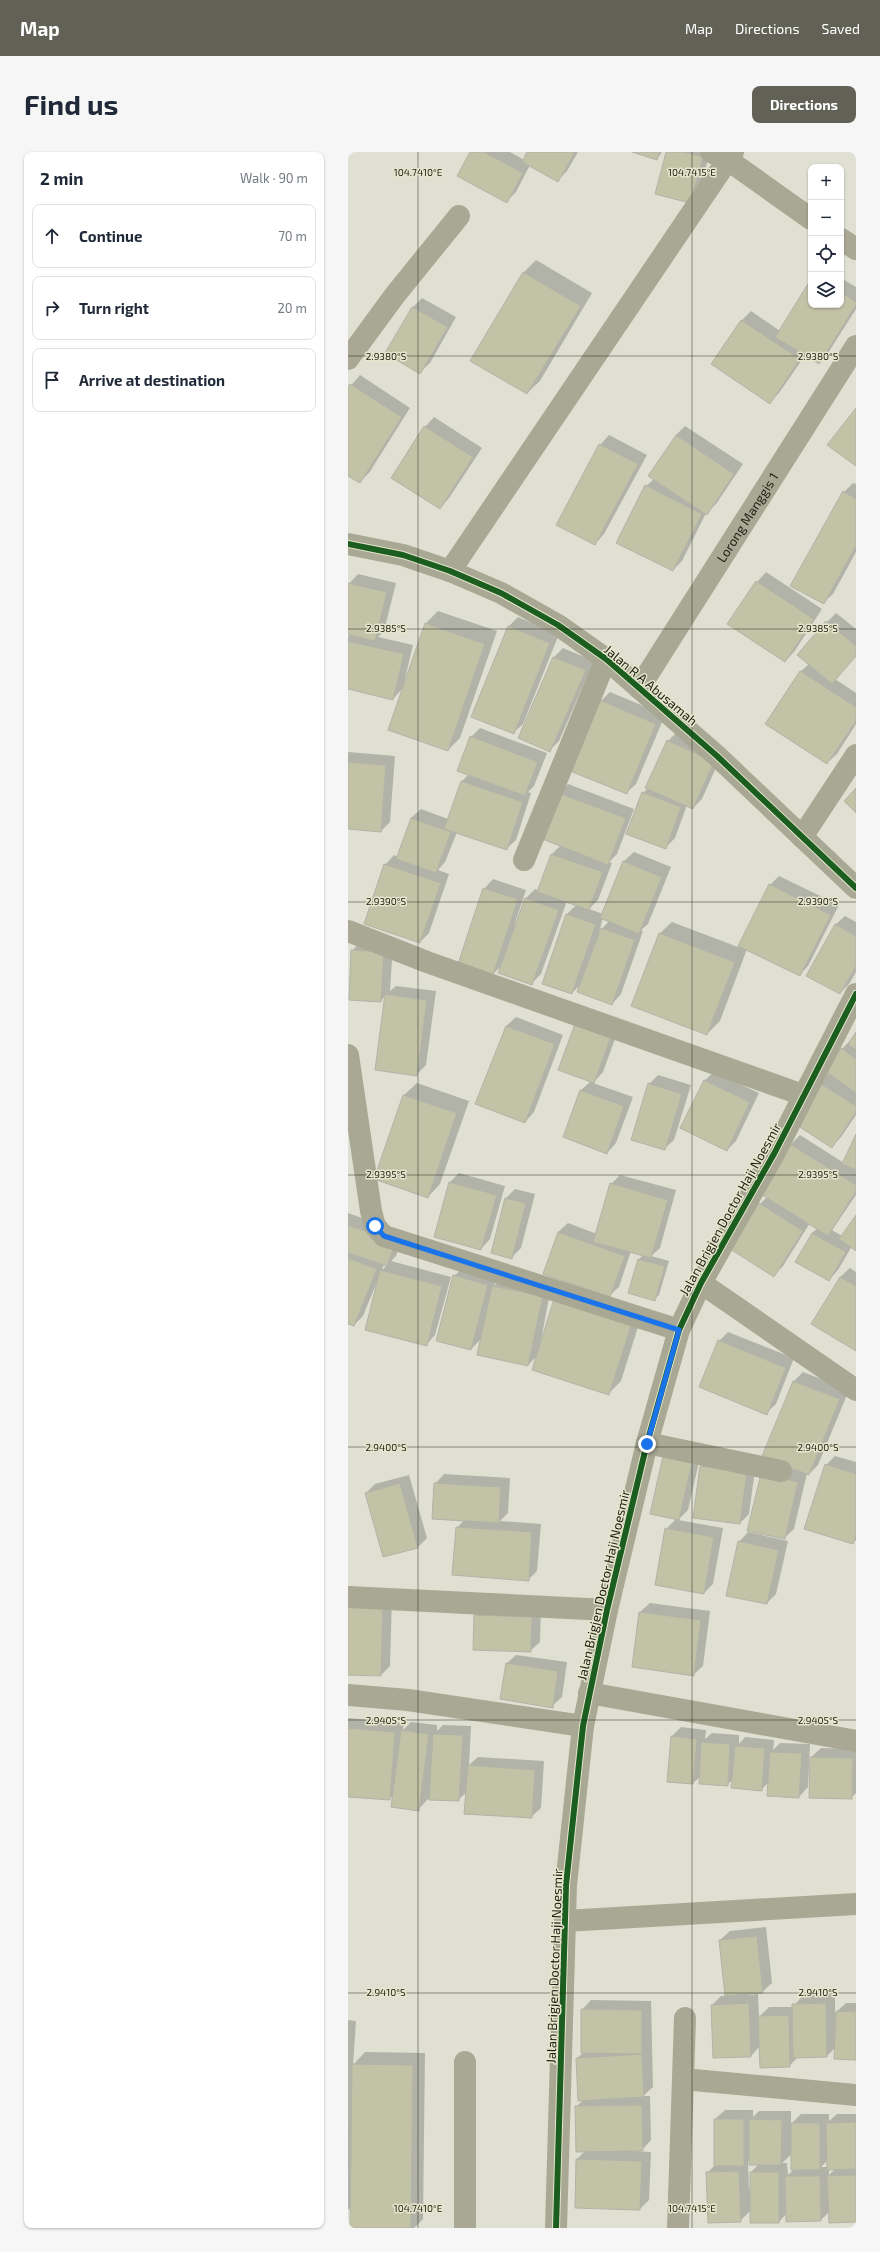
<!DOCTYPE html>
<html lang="en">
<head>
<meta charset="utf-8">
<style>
  body { margin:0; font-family:"Exo 2",sans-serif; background:#f6f6f7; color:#1f2937 }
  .controls { position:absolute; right:12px; top:12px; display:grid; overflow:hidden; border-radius:8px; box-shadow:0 1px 3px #0004 }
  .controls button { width:36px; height:36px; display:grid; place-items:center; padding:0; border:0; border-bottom:1px solid #e0e1e3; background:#fff; color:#1f2937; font:20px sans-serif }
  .stop { position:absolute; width:12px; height:12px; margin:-9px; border:3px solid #1a73e8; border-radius:50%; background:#fff }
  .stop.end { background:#1a73e8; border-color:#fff; box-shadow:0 1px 4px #0008 }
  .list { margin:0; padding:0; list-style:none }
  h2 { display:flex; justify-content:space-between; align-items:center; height:52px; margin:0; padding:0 16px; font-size:17px }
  h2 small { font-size:13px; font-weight:400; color:#747a83 }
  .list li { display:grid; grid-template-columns:26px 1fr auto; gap:12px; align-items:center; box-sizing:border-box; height:64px; margin:0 8px 8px; padding:0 8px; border:1px solid #e0e1e3; border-radius:8px }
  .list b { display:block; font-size:15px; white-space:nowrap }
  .list em { font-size:13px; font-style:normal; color:#747a83 }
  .icon { flex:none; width:22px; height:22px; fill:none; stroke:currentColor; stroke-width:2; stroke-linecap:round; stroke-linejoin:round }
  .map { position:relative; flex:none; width:508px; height:2076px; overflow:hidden; border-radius:8px }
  header { display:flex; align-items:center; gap:24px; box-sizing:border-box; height:56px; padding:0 20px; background:#616156; color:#fff }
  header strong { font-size:19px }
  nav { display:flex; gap:22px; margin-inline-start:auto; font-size:14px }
  .intro { display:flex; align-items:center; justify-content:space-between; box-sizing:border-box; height:96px; padding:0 24px }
  h1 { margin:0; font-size:28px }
  .button { padding:10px 18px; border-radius:8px; background:#616156; color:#fff; font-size:14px; font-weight:700 }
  main { display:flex; gap:24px; padding:0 24px }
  aside { flex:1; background:#fff; border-radius:8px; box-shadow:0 1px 3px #0004 }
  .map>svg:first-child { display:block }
  .shadow { fill:#0003; fill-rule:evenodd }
  .building { fill:#c2c2a7; stroke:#b2b3a8 }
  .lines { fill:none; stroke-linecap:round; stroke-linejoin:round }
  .minor { stroke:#a8a894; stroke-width:22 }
  .cycleway-casing { stroke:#e5e6cc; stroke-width:8 }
  .cycleway { stroke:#1b5e20; stroke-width:6 }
  .route { stroke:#1a73e8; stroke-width:5 }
  .ticks { fill:none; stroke:#1d1d14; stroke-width:1; stroke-opacity:0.45 }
  .labels { text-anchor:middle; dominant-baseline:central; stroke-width:3; stroke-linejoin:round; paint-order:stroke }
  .street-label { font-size:13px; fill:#1d1d14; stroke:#e5e6cc }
  .ticks-label { font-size:10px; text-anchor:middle; fill:#1d1d14; stroke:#e5e6cc; stroke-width:3; stroke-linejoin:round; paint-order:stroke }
</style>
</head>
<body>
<header>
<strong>Map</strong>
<nav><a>Map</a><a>Directions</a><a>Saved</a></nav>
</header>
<div class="intro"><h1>Find us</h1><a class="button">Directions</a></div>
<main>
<aside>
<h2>2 min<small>Walk · 90 m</small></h2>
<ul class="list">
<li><svg class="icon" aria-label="ahead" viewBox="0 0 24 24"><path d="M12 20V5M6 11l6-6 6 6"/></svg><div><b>Continue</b></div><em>70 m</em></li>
<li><svg class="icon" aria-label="right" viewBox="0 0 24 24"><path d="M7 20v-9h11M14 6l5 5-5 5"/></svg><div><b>Turn right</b></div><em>20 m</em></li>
<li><svg class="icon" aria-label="arrive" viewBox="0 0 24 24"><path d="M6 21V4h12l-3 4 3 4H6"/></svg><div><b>Arrive at destination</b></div></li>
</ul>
</aside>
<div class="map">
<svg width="508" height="2076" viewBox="0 0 508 2076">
  <rect width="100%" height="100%" fill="#dfe0d2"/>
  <path class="shadow" d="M123 0H162L176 8 181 0H230L219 19 210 28 182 13 168 40 158 50Z
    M287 0H314L309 7Z
    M319 0H362L351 41 342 50Z
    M188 108 244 141 192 229 179 241 123 208 176 120Z
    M493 126 508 135V157L480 201 471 211 458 202 431 241 422 250 364 212 394 168 403 159 432 179 463 129V153H493Z
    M74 146 108 165 82 211 72 220 38 201 65 155Z
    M12 223 62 256 21 321 11 330 0 323V237Z
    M86 265 134 296 101 346 92 356 44 326 77 275Z
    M337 274 395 312 368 352 358 361 334 409 325 418 298 334 306 327 328 283Z
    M261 283 299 303 256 382 247 392 252 293Z
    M505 331 508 332V400L485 442 475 451 496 340Z
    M418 420 474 457 446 500 437 509 380 472 409 430Z
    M10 422 48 431 36 479 30 485 65 493 56 531 78 471 90 459 149 479 112 586 100 598 55 536 45 547 0 536V485L3 482H0V433Z
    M488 461 508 477V504L487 527 508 541V572L489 602 479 611 452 520 461 512 479 470Z
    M170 465 211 482 175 572 165 581 161 474Z
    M215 496 246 509 211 589 202 598 206 505Z
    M262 540 317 563 288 632 278 641 253 549Z
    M132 576 199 601 186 634 180 640 183 641 168 688 158 697 109 680 97 710 90 718 101 722 81 781 72 790 37 713 46 703 50 705 63 666 73 657 100 667 113 630 121 622 123 585Z
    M329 580 375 600 354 647 345 656 339 653 327 686 317 696 295 641 300 636 320 589Z
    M0 600 47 604 42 670 33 679 0 676Z
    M220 632 286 657 269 702 261 710 264 711 250 748 241 757 255 762 276 709 286 700 323 715 300 772 293 778 295 779 273 842 264 852 234 831 224 841 219 762 228 753 219 749 193 822 184 831 155 812 145 822 136 737 145 727 178 738 167 771H169L178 746 187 737 191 739 204 702 213 693 211 641ZM255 766 261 769 251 780Z
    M431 724 491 753 460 814 451 823 399 797 372 869 359 882 311 782 324 770 390 795 422 733Z
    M497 764 508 770V820L501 832 492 841 487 773Z
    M13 789 45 791 42 839 48 834 88 839 78 913 68 923 38 843 33 849 4 799Z
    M168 865 215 883 186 960 177 970 129 952 158 874Z
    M272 873 255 920 245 931 285 945 268 991 259 1001 232 939 243 929 211 918Z
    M508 882V963L493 985 484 994 471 930 481 921 494 897Z
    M366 920 411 941 388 989 379 998 356 929Z
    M310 923 343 933 326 988 316 997 301 932Z
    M69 931 121 949 92 1032 80 1045 27 1027 56 943Z
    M452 983 496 1011 508 984V1043L484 1078 494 1084 508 1064V1097L504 1094 490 1118 481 1128 464 1081 470 1076 462 1071 435 1114 426 1123 412 1052 419 1045 442 993Z
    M111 1021 157 1034 142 1087 133 1097 87 1084 102 1030Z
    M272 1023 328 1038 312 1096 303 1104 321 1109 311 1143 306 1147 282 1140 291 1107 295 1103 283 1099 271 1135 261 1144 210 1080 220 1071 249 1082 263 1032Z
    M167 1037 187 1042 173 1096 164 1105 158 1046Z
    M0 1061 56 1081 48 1104 43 1109 103 1125 87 1183 78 1193 29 1130 15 1164 6 1173 0 1171ZM36 1112 39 1113 34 1118Z
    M116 1115 149 1124 146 1134 154 1125 203 1135 192 1194 295 1159 273 1229 260 1242 190 1203 180 1213 134 1186 123 1197 106 1124Z
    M502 1116 508 1120V1198L464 1172 492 1125Z
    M380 1180 446 1206 428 1252 418 1261 371 1189Z
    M455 1220 501 1238 470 1313 461 1322 459 1321 446 1377 436 1386 423 1313 454 1319 416 1303 446 1229Z
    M353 1301 340 1358 330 1368 375 1376 365 1432 356 1441 318 1377 328 1367 316 1305Z
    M487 1304 508 1310V1388L505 1391 478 1313Z
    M362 1306 408 1311 401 1362 392 1371 353 1315Z
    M96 1322 162 1326 160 1361 152 1369 193 1372 189 1419 180 1428 109 1376 116 1368 87 1332Z
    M61 1323 79 1386 70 1395 36 1404 18 1341 27 1332Z
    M400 1380 440 1389 428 1442 419 1451 391 1390Z
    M0 1443 44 1444 42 1514 33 1523 0 1522Z
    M302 1451 362 1459 355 1514 345 1523 285 1514 292 1460Z
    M136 1454 193 1456 192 1490 182 1499 127 1463Z
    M168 1503 219 1510 214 1545 204 1554 158 1512Z
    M0 1566 56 1571 55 1578 63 1570 89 1573V1579L95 1573 123 1574 121 1613 130 1605 196 1609 193 1656 183 1665 119 1640 110 1648 80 1647 70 1658 46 1643 41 1647 0 1644Z
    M333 1575 358 1578 357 1587 364 1581 391 1583V1592L397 1585 426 1588 425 1598 432 1591 462 1592 460 1635 451 1645 421 1630 413 1638 385 1627 379 1633 353 1624 345 1631 324 1584Z
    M473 1596 508 1597V1641L503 1646 462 1606Z
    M418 1775 424 1831 414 1840 401 1841V1843L410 1842 411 1865 421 1855H445L455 1843 487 1842V1861L498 1851H508V1907L487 1896 479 1904 450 1905 441 1914 412 1894 403 1904 364 1853 373 1844H378L372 1788 382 1779Z
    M243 1848 303 1849 305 1935 295 1944H302L303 1988 294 1998H285V1999L303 2000 301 2048 292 2057 229 2007 237 1999 228 1955 235 1948 229 1906 234 1902V1858Z
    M0 1868 8 1869 5 1913 17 1900 77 1901 75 2067 66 2076H3V2055L0 2058Z
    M377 1958H405V1965L411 1959H443V1972L453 1962H481V1969L489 1962H508V2069L481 2060 473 2068 439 2069V2061L431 2070 403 2058 392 2069 359 2021 367 2013V1967ZM444 2002 446 2017 440 2023 439 2011H434ZM402 2007 411 2012 403 2020V2037H401L400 2009ZM480 2008V2015H473ZM481 2017H487L481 2023Z"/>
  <path class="building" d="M122 0H136L175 21 159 51 109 24Z
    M179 0H227L210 30 174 10Z
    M284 0H312L309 8Z
    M318 0H336L355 5 342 51 307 42Z
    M175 120 233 154 179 242 122 209Z
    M463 127V153H493V140L508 150V153L471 212 427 185Z
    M64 155 100 175 72 222 37 201Z
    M393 168 452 207 422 252 363 212Z
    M2 232 54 265 12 331 0 324V235Z
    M508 256V314L479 293Z
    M76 274 125 305 92 357 43 326Z
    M328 283 386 322 359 363 300 324Z
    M251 292 290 312 247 393 208 373Z
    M297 333 354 362 325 419 268 391Z
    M495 339 508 347V394L476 452 442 434Z
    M408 429 466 467 437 510 379 472Z
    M0 431 39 440 27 489 0 483Z
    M478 469 508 494V504L484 532 449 503Z
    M77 471 137 492 100 599 40 578Z
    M160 474 202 491 166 582 123 565Z
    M0 489 56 502 45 548 0 537Z
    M205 505 238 518 202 600 170 586Z
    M452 519 508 555V569L479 612 417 572Z
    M252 548 308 572 279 642 222 619Z
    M122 584 190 610 177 644 109 619Z
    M319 588 366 610 345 657 297 636Z
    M0 610 38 613 33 680 0 677Z
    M113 629 175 650 159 698 96 677Z
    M508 636V661L496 649Z
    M294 640 333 655 318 697 278 682Z
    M210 641 278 666 260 713 192 686Z
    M63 666 103 680 88 721 48 707Z
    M203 702 255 720 241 758 189 740Z
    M275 709 314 725 291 782 252 766Z
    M36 712 93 731 72 791 16 772Z
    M421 732 483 763 452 824 390 794Z
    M135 736 170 747 145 823 110 812Z
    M177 746 211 758 184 833 150 821Z
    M218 762 248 772 224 842 194 832Z
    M487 772 508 784V814L492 842 458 824Z
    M253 776 287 788 264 853 229 840Z
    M311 781 387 810 359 883 283 854Z
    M3 798 36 800 33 850 1 848Z
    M37 842 79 848 69 924 27 918Z
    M228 869 264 882 246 931 210 918Z
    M158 874 207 892 177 971 127 952Z
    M508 880V898L500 892Z
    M493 896 508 907V941L477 919Z
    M356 928 402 950 379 999 332 976Z
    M470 930 508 954V960L484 996 444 970Z
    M300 931 334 942 317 998 283 988Z
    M232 938 276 954 259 1002 215 985Z
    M55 943 109 961 80 1046 26 1027Z
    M508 982V1018L494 1012Z
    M442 992 508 1033V1039L480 1084 411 1041Z
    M101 1030 149 1043 133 1098 86 1085Z
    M262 1031 320 1048 303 1106 245 1090Z
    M157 1046 178 1051 164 1107 143 1101Z
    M411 1051 455 1079 426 1125 382 1097Z
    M508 1063V1099L491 1087Z
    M0 1073 48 1090 39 1114 0 1101Z
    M210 1080 277 1104 262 1145 195 1122Z
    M464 1081 498 1100 481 1129 447 1110Z
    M0 1106 29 1117 6 1174 0 1172Z
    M290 1107 317 1114 307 1149 280 1141Z
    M32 1118 94 1134 79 1194 17 1178Z
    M105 1123 140 1133 123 1198 88 1189Z
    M492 1125 508 1134V1199L463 1172Z
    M144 1134 195 1144 180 1214 129 1203Z
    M206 1147 284 1171 261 1243 184 1218Z
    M370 1188 438 1216 419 1263 351 1235Z
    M445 1229 492 1247 461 1323 414 1304Z
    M315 1304 344 1311 331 1368 302 1362Z
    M477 1312 508 1322V1383L505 1392 456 1377Z
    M352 1314 399 1320 392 1372 345 1366Z
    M413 1322 450 1330 437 1387 399 1379Z
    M52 1331 70 1396 35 1405 17 1341Z
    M86 1331 153 1335 151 1371 84 1367Z
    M108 1375 184 1380 181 1429 104 1423Z
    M317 1376 366 1385 356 1442 307 1433Z
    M390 1389 431 1398 419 1452 378 1444Z
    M0 1452 35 1453 33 1524 0 1523Z
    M291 1460 353 1468 346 1524 284 1515Z
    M126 1463 184 1465 183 1500 125 1498Z
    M158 1511 210 1519 205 1556 152 1547Z
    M0 1576 47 1580 42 1648 0 1645Z
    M53 1578 81 1582 71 1659 43 1655Z
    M85 1582 115 1583 111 1649 81 1648Z
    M323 1584 349 1587 345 1632 319 1630Z
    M353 1590 382 1592 380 1634 351 1632Z
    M387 1594 417 1596 414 1639 383 1636Z
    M422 1600 454 1601 451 1646 419 1644Z
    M462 1605 505 1606 504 1647 461 1646Z
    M120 1613 187 1618 184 1666 116 1662Z
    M409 1784 415 1841 377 1844 371 1788Z
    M401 1851 403 1905 365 1906 363 1853Z
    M478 1851 479 1905 445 1906 444 1852Z
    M233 1857 294 1858V1902L233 1901Z
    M488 1859 508 1860V1908L486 1907Z
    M441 1863 442 1915 412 1916 410 1864Z
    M294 1902 296 1945 230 1949 228 1906Z
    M4 1912 65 1913 63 2076H2Z
    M294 1953 295 1999 228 2000 227 1954Z
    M366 1967H396V2014H366Z
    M401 1967 434 1968 433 2013H401Z
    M508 1970V2017L479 2018 478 1971Z
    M443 1971H472V2018H443Z
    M228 2007 294 2009 292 2058 227 2056Z
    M391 2019 393 2070 360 2071 358 2020Z
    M402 2020H431V2071H402Z
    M508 2023V2070L481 2071 479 2024Z
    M437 2024H472L473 2069 438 2070Z"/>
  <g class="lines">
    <g class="minor">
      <path d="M363 0 380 8 463 67"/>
      <path d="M493 87 508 97"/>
      <path d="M0 207 47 143 111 64"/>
      <path d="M0 392 55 403 102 419 153 441 210 473 258 507 369 604 508 736"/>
      <path d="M102 419 385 0"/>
      <path id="s1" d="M291 536 508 194"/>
      <path d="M454 685 508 603"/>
      <path d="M176 708 258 507"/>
      <path d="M0 779 79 810 455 943"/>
      <path d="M0 903 23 1059 27 1074 36 1084 331 1178"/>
      <path d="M353 1131 508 1238"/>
      <path d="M299 1291 433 1319"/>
      <path d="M0 1445 259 1458"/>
      <path d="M241 1541 508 1589"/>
      <path d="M0 1543 60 1548 235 1574"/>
      <path d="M217 1769 508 1752"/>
      <path d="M117 1910V2076"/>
      <path d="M335 1927 508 1943"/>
      <path d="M208 2076 218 1733 235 1574 259 1458 299 1291 331 1178 353 1131 427 1000 508 842"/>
      <path d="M330 2076 337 1866"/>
    </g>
    <defs>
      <path id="cycleway" d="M0 392 55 403 102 419 153 441 210 473 258 507 369 604 508 736
        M208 2076 218 1733 235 1574 259 1458 299 1291 331 1178 353 1131 427 1000 508 842"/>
    </defs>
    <use href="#cycleway" class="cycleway-casing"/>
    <use href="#cycleway" class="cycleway"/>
  </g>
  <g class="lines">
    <path class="route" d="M27 1074 36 1084 331 1178 299 1292"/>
  </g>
  <path class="ticks" d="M70 0V2076M344 0V2076M0 204H508M0 477H508M0 750H508M0 1023H508M0 1295H508M0 1568H508M0 1841H508"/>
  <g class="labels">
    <g class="street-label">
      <text stroke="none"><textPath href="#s1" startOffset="202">Lorong Manggis 1</textPath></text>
      <text transform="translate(303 533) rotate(40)">Jalan R A Abusamah</text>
      <text transform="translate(382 1057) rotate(-61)">Jalan Brigjen Doctor Haji Noesmir</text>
      <text transform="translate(255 1433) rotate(-77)">Jalan Brigjen Doctor Haji Noesmir</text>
      <text transform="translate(206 1814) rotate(-88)">Jalan Brigjen Doctor Haji Noesmir</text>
    </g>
  </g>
  <g class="ticks-label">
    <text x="70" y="24">104.7410°E</text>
    <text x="344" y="24">104.7415°E</text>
    <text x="38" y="208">2.9380°S</text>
    <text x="470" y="208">2.9380°S</text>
    <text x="38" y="480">2.9385°S</text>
    <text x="470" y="480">2.9385°S</text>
    <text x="38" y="753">2.9390°S</text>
    <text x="470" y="753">2.9390°S</text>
    <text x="38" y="1026">2.9395°S</text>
    <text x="470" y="1026">2.9395°S</text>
    <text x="38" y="1299">2.9400°S</text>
    <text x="470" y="1299">2.9400°S</text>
    <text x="38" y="1572">2.9405°S</text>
    <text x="470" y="1572">2.9405°S</text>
    <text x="38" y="1844">2.9410°S</text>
    <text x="470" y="1844">2.9410°S</text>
    <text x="70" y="2060">104.7410°E</text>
    <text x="344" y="2060">104.7415°E</text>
  </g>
</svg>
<div class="controls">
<button>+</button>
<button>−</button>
<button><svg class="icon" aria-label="locate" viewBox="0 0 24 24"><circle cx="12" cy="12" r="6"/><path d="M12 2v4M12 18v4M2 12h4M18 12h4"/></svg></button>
<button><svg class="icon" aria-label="layers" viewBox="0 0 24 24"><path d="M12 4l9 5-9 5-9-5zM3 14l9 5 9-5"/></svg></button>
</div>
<div class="stop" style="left:27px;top:1074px"></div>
<div class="stop end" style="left:299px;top:1292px"></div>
</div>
</main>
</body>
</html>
